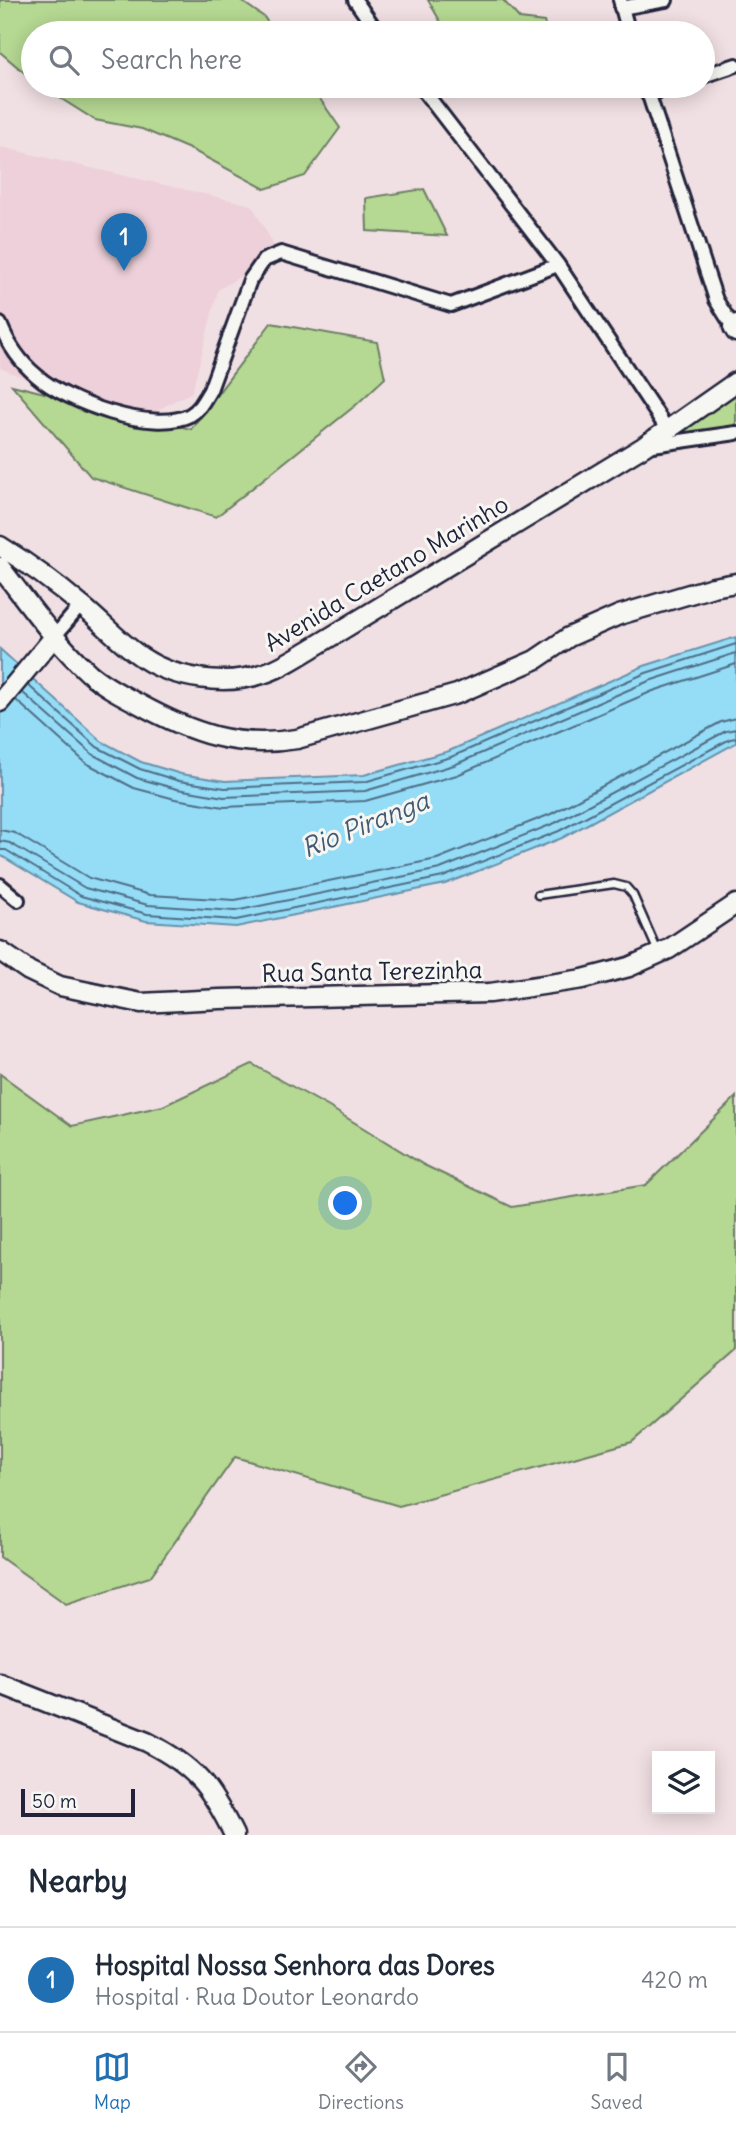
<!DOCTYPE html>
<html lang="en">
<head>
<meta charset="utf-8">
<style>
  body { margin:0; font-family:Delius,sans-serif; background:#f2f2f3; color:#1f2937 }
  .controls { position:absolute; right:21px; bottom:21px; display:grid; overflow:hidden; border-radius:0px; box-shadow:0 4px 18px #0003 }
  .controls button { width:63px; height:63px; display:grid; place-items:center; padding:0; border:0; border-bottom:2px solid #e0e1e3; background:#fff; color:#1f2937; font:35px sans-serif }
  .scale { position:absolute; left:21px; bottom:18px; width:114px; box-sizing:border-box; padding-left:7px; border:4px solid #22223b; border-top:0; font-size:19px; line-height:24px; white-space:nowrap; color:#22223b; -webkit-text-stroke:5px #f6f6f2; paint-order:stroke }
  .you { position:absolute; left:346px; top:1204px; width:24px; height:24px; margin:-18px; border:5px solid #fff; border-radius:50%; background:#1a73e8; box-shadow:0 0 0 10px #1a73e833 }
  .badge { display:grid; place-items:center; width:46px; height:46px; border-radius:50%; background:#1f6fb2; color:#fff; font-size:23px; font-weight:700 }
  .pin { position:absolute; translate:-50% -58px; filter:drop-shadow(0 2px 4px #0008) }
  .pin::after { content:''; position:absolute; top:37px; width:24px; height:21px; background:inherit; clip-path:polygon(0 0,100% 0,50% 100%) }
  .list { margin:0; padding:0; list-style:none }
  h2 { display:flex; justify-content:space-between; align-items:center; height:91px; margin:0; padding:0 28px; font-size:30px }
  h2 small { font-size:23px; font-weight:400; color:#747a83 }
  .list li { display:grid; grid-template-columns:46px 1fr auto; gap:21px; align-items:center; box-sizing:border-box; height:105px; padding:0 28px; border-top:2px solid #e0e1e3 }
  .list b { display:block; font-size:26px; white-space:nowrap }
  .list p { margin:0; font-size:23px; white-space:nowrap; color:#747a83 }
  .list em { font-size:23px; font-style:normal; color:#747a83 }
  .icon { flex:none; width:38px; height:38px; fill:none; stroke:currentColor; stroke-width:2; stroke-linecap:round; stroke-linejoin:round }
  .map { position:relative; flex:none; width:736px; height:1835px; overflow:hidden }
  .search { position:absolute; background:#fff; box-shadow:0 4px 18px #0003; left:21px; right:21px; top:21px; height:77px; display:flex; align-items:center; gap:18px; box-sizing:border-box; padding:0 24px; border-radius:38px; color:#747a83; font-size:26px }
  .sheet { height:196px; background:#fff }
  nav { display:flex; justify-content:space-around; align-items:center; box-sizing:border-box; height:98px; border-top:2px solid #e0e1e3; background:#fff; font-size:19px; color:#747a83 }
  nav a { display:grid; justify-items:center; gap:4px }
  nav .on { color:#1f6fb2 }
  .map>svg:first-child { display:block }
  .built { fill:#edd0d9 }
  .green { fill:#b5d892; stroke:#6c7d66; stroke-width:2 }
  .water { fill:#95ddf7; stroke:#6792ac; stroke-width:2 }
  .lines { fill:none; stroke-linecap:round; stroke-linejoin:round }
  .shore { stroke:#506d86; stroke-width:2 }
  .lane-casing { stroke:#22223b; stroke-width:11 }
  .street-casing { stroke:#22223b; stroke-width:18 }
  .secondary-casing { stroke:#22223b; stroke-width:23 }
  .lane { stroke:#f6f6f2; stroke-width:6 }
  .street { stroke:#f6f6f2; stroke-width:12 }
  .secondary { stroke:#f6f6f2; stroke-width:18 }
  .labels { text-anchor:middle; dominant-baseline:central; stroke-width:6; stroke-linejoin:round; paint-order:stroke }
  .street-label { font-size:24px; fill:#22223b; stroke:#f6f6f2 }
  .water-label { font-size:26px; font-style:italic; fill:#445a73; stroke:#f6f6f2 }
</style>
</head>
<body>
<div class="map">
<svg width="736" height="1835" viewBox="0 0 736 1835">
  <rect width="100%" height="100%" fill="#f1e0e3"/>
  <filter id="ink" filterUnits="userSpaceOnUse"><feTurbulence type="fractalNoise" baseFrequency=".0143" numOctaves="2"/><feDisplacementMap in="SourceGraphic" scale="14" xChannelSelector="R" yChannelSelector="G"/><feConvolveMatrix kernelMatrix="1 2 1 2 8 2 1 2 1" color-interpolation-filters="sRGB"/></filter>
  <g filter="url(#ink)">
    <path class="built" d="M0 147 252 205 278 253 218 290 192 392 142 418 51 389 0 368Z"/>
    <path class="green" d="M0 0H240L264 17 275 33H33V80L0 52Z
      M428 0H503L520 19 544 22 548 33H447Z
      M41 86H311L340 128 305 176 265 189 194 151 142 129 95 120Z
      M424 189 447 236 367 231 366 198Z
      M271 323 377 342 385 378 356 405 216 517 91 477 12 385 191 429Z
      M736 382V433L643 447Z
      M252 1064 329 1107 424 1165 512 1207 646 1185 736 1097V1351L632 1442 399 1506 235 1457 150 1577 66 1604 0 1557V1074L72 1126 163 1106Z"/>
    <path class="water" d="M736 637V743L562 838 445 884 236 927 146 921 78 902 0 855V649L101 741 141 762 181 774 225 781 364 775 449 751 644 666Z"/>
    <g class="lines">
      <path class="shore" d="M28 685 97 747 140 769 179 781 225 788 364 782 451 757 646 673 736 644
        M22 692 92 754 137 778 177 789 224 797 365 791 454 765 649 681 736 653
        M16 700 86 763 134 788 175 799 224 807 365 801 457 775 653 691 736 664
        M0 830 15 833 89 878 150 895 235 900 437 859 551 814 721 722 736 718
        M0 841 10 843 85 888 148 905 235 911 440 869 555 823 726 731 736 729
        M0 850H6L81 896 147 914 236 920 443 877 559 831 730 739 736 738"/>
      <defs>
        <path id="lane" d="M538 895 614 884 626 887 633 895 658 952"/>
        <path id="street" d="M355 0 378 33
          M620 0 629 33
          M621 8 666 0
          M703 76 736 65
          M420 86 558 265 667 429
          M646 86 716 300 733 327
          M648 95 674 86
          M0 324C8 344 20 362 37 376 66 402 153 434 190 415 200 409 204 400 210 390L250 280 264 260 281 253 451 305 558 265
          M646 446 736 433
          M54 637 81 605
          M0 885 18 900"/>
        <path id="secondary" d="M736 324 733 327 736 332
          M0 546C29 564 56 584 82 606 102 622 121 644 143 658 174 679 226 686 262 674 279 669 294 659 309 650L643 447 736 382
          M0 567C28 603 55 642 89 673 104 686 122 695 139 704 192 733 236 749 297 739L457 694 535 660 569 637 619 615 713 587 736 583
          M0 702 54 637
          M0 951 29 971 60 986 141 1003 220 999 490 993 583 979 629 967 669 949 736 904
          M0 1684 147 1742C196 1767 210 1786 234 1835"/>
      </defs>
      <use href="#lane" class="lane-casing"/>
      <use href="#street" class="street-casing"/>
      <use href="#secondary" class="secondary-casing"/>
      <use href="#lane" class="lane"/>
      <use href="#street" class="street"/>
      <use href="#secondary" class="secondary"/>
    </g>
  </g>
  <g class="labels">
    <g class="street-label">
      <text transform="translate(386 573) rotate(-31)">Avenida Caetano Marinho</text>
      <text transform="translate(372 971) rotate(-1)">Rua Santa Terezinha</text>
    </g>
    <g class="water-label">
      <text transform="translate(365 824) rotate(-22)">Rio Piranga</text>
    </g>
  </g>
</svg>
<div class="controls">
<button><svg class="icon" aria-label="layers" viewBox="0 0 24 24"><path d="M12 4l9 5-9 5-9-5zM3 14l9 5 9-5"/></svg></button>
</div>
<div class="scale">50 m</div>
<div class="you"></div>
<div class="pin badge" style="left:124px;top:271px">1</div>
<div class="search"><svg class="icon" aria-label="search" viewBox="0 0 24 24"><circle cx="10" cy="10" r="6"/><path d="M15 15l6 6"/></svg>Search here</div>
</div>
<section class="sheet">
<h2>Nearby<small></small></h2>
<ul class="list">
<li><span class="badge">1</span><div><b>Hospital Nossa Senhora das Dores</b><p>Hospital · Rua Doutor Leonardo</p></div><em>420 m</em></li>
</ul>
</section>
<nav>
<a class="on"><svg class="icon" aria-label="map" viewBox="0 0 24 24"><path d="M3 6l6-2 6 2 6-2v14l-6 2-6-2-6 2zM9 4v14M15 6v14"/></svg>Map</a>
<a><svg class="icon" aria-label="directions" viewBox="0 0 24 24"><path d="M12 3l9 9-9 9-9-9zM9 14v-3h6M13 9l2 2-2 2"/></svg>Directions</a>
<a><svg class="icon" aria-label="saved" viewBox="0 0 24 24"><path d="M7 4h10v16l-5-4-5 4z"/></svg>Saved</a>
</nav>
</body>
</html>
